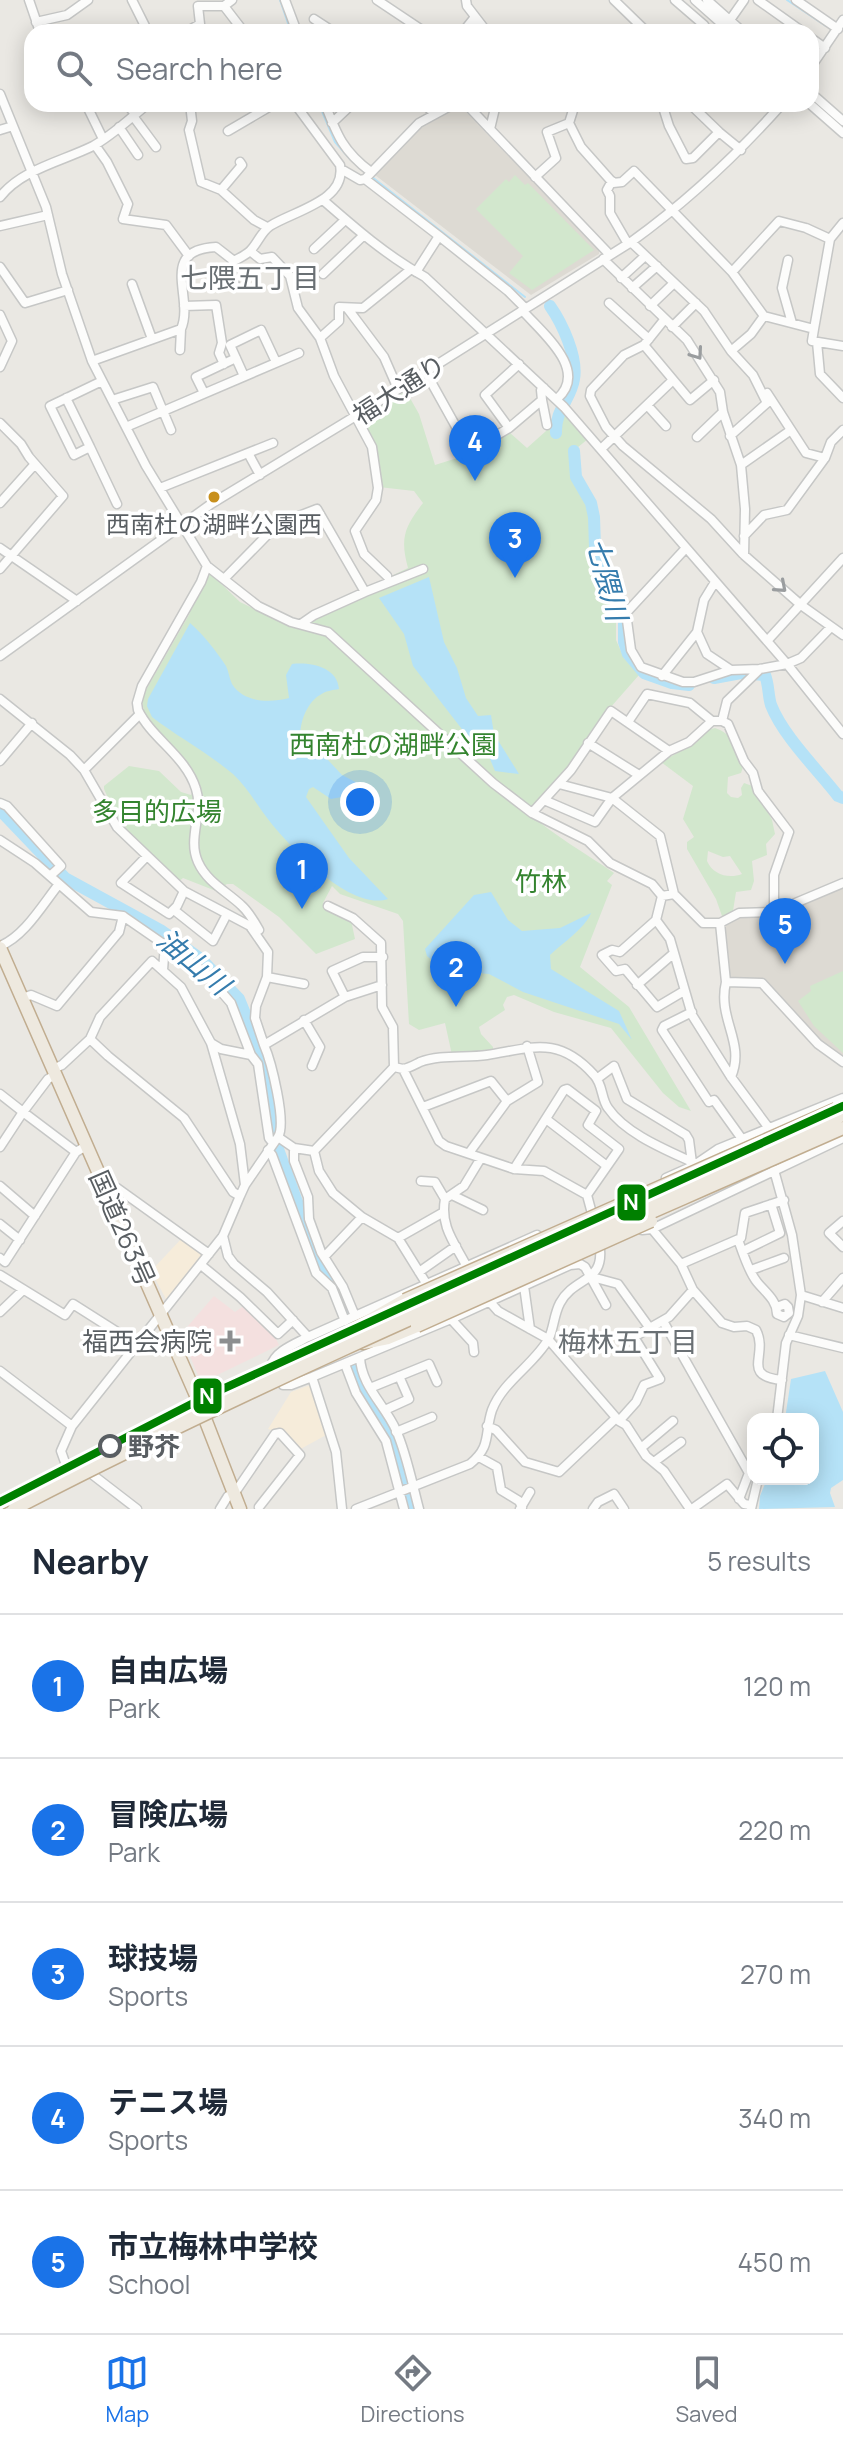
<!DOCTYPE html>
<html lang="en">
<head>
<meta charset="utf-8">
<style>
  body { margin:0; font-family:Manrope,"Noto Sans JP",sans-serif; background:#f2f2f3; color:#1f2937 }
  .controls { position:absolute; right:24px; bottom:24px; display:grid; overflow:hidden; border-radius:16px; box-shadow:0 4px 20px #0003 }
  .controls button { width:72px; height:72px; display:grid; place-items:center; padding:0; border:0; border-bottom:2px solid #e0e1e3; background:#fff; color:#1f2937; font:40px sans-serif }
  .you { position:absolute; left:360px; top:802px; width:28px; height:28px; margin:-20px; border:6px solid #fff; border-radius:50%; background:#1a73e8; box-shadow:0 0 0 12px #1a73e833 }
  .badge { display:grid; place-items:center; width:52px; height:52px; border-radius:50%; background:#1a73e8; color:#fff; font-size:26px; font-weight:700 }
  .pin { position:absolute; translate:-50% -66px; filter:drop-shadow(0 2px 4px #0008) }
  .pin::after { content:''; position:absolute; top:42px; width:28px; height:24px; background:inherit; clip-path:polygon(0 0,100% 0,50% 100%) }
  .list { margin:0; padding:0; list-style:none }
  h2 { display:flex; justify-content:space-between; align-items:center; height:104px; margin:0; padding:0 32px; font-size:34px }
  h2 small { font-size:26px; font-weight:400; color:#747a83 }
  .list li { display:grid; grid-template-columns:52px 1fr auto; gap:24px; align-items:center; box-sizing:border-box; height:144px; padding:0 32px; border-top:2px solid #e0e1e3 }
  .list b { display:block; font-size:30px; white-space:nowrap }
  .list p { margin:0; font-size:26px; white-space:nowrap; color:#747a83 }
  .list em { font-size:26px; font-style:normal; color:#747a83 }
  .icon { flex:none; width:44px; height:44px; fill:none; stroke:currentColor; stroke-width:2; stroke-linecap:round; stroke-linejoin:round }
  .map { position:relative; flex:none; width:843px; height:1509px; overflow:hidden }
  .search { position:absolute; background:#fff; box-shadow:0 4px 20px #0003; left:24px; right:24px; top:24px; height:88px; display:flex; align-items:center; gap:20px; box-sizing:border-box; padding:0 28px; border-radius:24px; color:#747a83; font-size:30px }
  .sheet { height:824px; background:#fff }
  nav { display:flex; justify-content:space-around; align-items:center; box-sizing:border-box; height:112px; border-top:2px solid #e0e1e3; background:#fff; font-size:22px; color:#747a83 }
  nav a { display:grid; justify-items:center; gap:4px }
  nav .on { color:#1a73e8 }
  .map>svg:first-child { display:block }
  .commercial { fill:#f6ecda }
  .education { fill:#dddad3 }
  .medical { fill:#f4e0df }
  .green { fill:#d2e7cd; fill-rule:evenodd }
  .water { fill:#b5e2f7 }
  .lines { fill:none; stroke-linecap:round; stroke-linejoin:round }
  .stream { stroke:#b5e2f7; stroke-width:2 }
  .river { stroke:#b5e2f7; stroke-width:12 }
  .minor-casing { stroke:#c6c7c6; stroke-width:11 }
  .highway-casing { stroke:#c1ad90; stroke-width:15 }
  .minor { stroke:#fcfcfb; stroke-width:8 }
  .highway { stroke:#eee9df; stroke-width:12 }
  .highway-bridge-casing { stroke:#c1ad90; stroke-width:15; stroke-linecap:butt }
  .highway-bridge { stroke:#eee9df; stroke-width:12 }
  .metro-1-casing { stroke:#fff; stroke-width:14 }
  .metro-1 { stroke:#008000; stroke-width:8 }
  .oneway { stroke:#9a9d9f }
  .bus-dot { fill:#c8901d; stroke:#fff; stroke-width:3 }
  .poi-dot { fill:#8c8e8f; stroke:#fff; stroke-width:3 }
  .stop-dot { fill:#fff; stroke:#595e62; stroke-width:4 }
  .labels { text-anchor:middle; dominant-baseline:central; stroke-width:7; stroke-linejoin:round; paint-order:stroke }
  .bus-label { font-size:24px; fill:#595e62; stroke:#fff }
  .street-label { font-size:26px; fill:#595e62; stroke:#fff }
  .park-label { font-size:26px; fill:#34842f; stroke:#fff }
  .poi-label { font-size:26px; fill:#595e62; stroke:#fff; text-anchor:end }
  .stop-label { font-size:26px; font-weight:bold; fill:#595e62; stroke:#fff; text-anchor:start }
  .neighbourhood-label { font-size:28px; fill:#6a7074; stroke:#fff }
  .water-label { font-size:28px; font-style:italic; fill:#357cad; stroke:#fff }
  .line-badge { stroke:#fff; stroke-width:3 }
  .badge-label { font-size:22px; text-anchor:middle; font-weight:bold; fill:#fff }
</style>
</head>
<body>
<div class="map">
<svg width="843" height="1509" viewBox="0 0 843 1509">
  <rect width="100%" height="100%" fill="#eae8e3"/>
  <path class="commercial" d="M183 1237 205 1255 167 1301 151 1271Z
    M313 1384 326 1435 297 1451 282 1434 268 1429 291 1392Z"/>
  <path class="education" d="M452 108 463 109 599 250V254L531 295 375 175 417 129Z
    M843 886V1058L816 1039 764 980H730L727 977 723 922 738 915 776 914Z"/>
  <path class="medical" d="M214 1296 235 1312 245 1305 275 1337 279 1345 205 1381 199 1378 181 1334Z"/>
  <path class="green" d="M515 175 525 185 528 183 594 250 532 290 509 273 523 256 476 209 506 179 509 182Z
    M406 391 419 414 435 465 470 454 509 432 527 448 546 431 558 406 588 439 572 452 574 477 590 503 592 521 590 542 609 582 616 609V640L624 658 639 675 610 708 560 781 528 813C555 836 585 853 614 873L607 881 612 885 580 967 629 1007 691 1111 679 1107 663 1093 611 1028 554 1012 514 995 507 997 503 1005 505 1010 479 1027 481 1034 493 1047V1052L452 1055 445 1023 419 1030 409 1024 403 921 398 914 340 894 332 886 323 903 351 920 355 939 316 954 279 917 233 884H227L216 891 183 878 178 882 121 827 104 789V786L129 766 159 771 181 792 191 795 198 784 185 761 145 715 142 702 146 690 190 613 188 611C197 590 188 587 210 573L240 602 293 628 307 616 408 568C400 538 404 528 423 503L414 491 379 487 376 452 362 419Z
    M715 728C734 734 736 749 743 767L741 773 728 777 727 793 731 797 738 798 742 795 741 788 744 783 755 787 772 820 775 834 766 844 767 855 752 861 754 881 751 890 736 892 733 911 725 917 722 916 716 899 687 849V842L694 837 683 819 693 786 661 762 697 742 701 732ZM708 851 723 857 730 856 742 874C729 879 713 875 707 861Z
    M843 971V1053L814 1026 798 1001 811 991 810 986Z"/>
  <path class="water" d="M429 577 444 642 457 668 466 698 478 716 491 715 494 734 519 774 495 771 487 752 468 737 413 666 404 634 379 598Z
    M190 623C204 635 216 651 226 666 229 672 229 678 232 684 244 703 270 703 289 698L286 675 292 664C311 662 337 667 339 689 333 690 325 691 320 695 302 705 291 745 311 757L321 756 328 760 342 775 363 786 368 792 331 799 313 787 309 789 306 797 349 858 388 899C351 911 293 850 271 823 258 807 248 788 233 774 208 753 178 737 152 717L147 706 148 699Z
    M491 892 508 920 522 931 560 928 591 913C586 927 563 943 550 955L551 969 619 1011 632 1040 619 1024 523 992 489 974 443 970 427 956 425 949 474 895Z
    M825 1371 843 1412V1480L831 1488 830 1493 835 1507 759 1509 760 1496 767 1479H813V1419H785L791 1379Z"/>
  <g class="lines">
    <path class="stream" d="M280 0 291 32
      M787 0 826 26
      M319 104 335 142 351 160
      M372 177 525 297"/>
    <path class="river" d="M550 306C562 323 578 357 574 379 571 399 555 410 556 433
      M574 451 576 477 591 503 594 517 595 547 618 592 624 613V642L628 654 644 673 672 683 689 685
      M714 678 741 673 765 675C769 685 768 696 771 705 783 736 818 770 838 796L843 798
      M0 810 65 878 162 931 201 959 239 999 262 1055 278 1149 315 1252 321 1267 335 1283 347 1312
      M355 1367 356 1377 388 1422 414 1509"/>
    <defs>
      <path id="minor" d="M29 0 40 32
        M132 0 148 32
        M285 0 297 32
        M377 0 425 32
        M466 0 467 6 487 32
        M614 0 647 32
        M675 0 704 25 708 32
        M695 0 731 32
        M707 0 743 32
        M758 0 803 32
        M796 0 838 29
        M224 6 244 32
        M314 19 334 32
        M730 20 744 0
        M36 22 67 15 88 0
        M186 32 200 24 198 6H224L232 0
        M463 32 475 17
        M811 38 825 48
        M811 67 843 20
        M811 93 843 121
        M0 94 46 207 62 274 92 361 146 466 207 566 258 606 291 622 328 632 493 783 532 813 588 841 610 863 652 884 662 896 656 920 670 939 692 1015 731 1077 768 1127
        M86 104 103 139
        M127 104 135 114
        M190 104 192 121 189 130 201 182 221 190 254 220 267 227
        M325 104C337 135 343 151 371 172
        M424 104 435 114
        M466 104 610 255
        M575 104 569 123 581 147 613 183 622 182 634 171 732 272 764 316 814 329 812 341 843 346
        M662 104 669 126 686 159 693 158 719 132 690 104
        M810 104 843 133
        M133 116 156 147
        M332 123 352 104
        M119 127 138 155
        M490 129 496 104
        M0 130 13 126
        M228 131 274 104
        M719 132 741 150
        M95 145 107 162 128 204 123 219 166 225 189 256
        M341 169 360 180 365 179 439 236 416 272
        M535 177 556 158 547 132 569 123
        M365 179 419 123 454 104
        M612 181 607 190 610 196V213L628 244
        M221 190 242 165 240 162
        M0 197C22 169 63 161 93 146 113 135 130 118 148 104
        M323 200C355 228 387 256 425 277L564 407 787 664 843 734
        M0 226 48 215
        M439 236 508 291 525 308
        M631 242 704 311 731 351 753 375 767 403 730 436
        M314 249 345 220
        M250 251 260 259 272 257 290 276 298 308 320 338 334 376 372 447 378 488 376 500 355 531 364 554 387 576
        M603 259 687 340 720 392 723 412 741 465 745 509 744 555 801 605 843 635
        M788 260 782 288 792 323
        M234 261 231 268 235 286
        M0 267 25 303 68 290
        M732 272 779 221 806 228 830 239
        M323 274 364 235
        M621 278 645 256
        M132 284 152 339
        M632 288 657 266
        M609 303 649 339
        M184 306 216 305 222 343 219 353 224 364
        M650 306 674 283
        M348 309 384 357 398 389
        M522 310C541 332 590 370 557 399
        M0 315 12 341 0 367
        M664 320 644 345 624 355 591 390 590 396 606 427 623 446 711 519 743 554
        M672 327 696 303
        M814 329 830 239 843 223
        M320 338 339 321V307L363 308 410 270
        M817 342 820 374 843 398
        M644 345 690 400 714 380
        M180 350 181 329
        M731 351 751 334 764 316
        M92 361 181 329C195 298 157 250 216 247L234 261C239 258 246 255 250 251 258 243 261 232 270 226 293 211 347 201 340 165L295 104
        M425 371 469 450H472L509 428 542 400 541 390 544 388
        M244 376 230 345 261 330 276 362
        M204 393 196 377 236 358
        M767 393 806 453 825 458
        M66 398 90 447 74 455 50 406 102 381
        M112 400 153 387 171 430
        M542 400 547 425
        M647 405 666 426
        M0 423 21 444 29 457 63 496 0 569
        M126 427 299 353
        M509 428 485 395 519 364
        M697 437 723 412
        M90 447 117 504
        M601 449 673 380
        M248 453 260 475
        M741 465 791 430
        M160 488 273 443
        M0 503 35 464
        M744 536 764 515 787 510 825 458 831 442 843 430
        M0 548 77 601
        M686 548 626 613 631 650 641 667 683 682H694L731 670
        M207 566 201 582 142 686 137 703 138 710C152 739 186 756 196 789 204 813 187 838 198 862 207 882 226 891 241 905 249 912 254 921 259 930
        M224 579 278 524 317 509 365 592 314 615 301 624
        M365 592 423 569
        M697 632 707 654 731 670 760 669 787 664 801 658 831 627
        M767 641 843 558
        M0 656 211 504 354 417 631 242C689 200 735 157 782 104
        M662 676 697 632 704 600 715 582
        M0 699 70 755 84 770 117 827 184 891 250 926 268 952 267 977 256 1006 255 1018 264 1045 345 997 382 985
        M722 721 728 724 744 761 753 773 758 791 789 832 774 875V912
        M628 722 647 694 690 703 712 721
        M588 743 639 775
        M0 761 32 723
        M84 770 139 715
        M559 784 612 798 660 836 674 894
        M544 800 595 822 612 798 669 751 689 742 712 721H722L727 701 760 669
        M0 803 7 806 61 866 50 876
        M532 813 571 770 611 711 669 751
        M0 840 35 863 91 912 123 916 204 972 231 1003 251 1055 221 1049 211 1043
        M147 856 121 883 169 914 177 906 184 891
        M662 896 674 894 703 923H720L726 982 762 983 818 1044 843 1062
        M174 910 213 941 227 914
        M656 920 620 952 612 950 602 955 616 971 625 969 657 1007 684 991
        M720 923 739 913 774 912 843 883
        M0 946C24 937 43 904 59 884
        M163 970 165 944
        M267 977 304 984
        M726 982C717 1020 746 1042 731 1077
        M637 985 673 954
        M345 997 332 971 363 957H383
        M22 998 31 995 57 1006 119 932 123 916
        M692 1012 664 1026 662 1030 709 1102 714 1100 742 1139
        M304 1020 320 1047 312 1066
        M90 1039 100 1017 152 961 181 987 211 1043 240 1144 245 1185
        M264 1045C271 1061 287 1123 278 1137L294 1148V1161L308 1197 309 1219 321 1252 343 1287 355 1316
        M251 1055 258 1064 269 1138 273 1143
        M394 1067 403 1069C409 1068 414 1065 420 1062 440 1054 466 1058 487 1055 532 1048 558 1035 594 1075 603 1084 601 1099 608 1108 625 1133 664 1149 690 1161
        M53 1069 62 1065 90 1039 108 1056 184 1118 233 1192 240 1196 245 1185 278 1137
        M403 1069 439 1141 446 1146 514 1169 544 1171 587 1195 594 1221
        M598 1078 614 1066 627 1099 686 1135 689 1140 692 1163
        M0 1094 23 1112 48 1079 55 1075
        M423 1107 491 1081 507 1101
        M546 1119 607 1166
        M0 1147 23 1112 76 1152
        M294 1148 314 1151 394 1067 393 1027 382 1007 381 943 353 918 328 906
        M268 1150 272 1155 316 1273 332 1288 345 1321
        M314 1151 319 1171 333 1193 362 1217 398 1238 426 1283
        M469 1153 507 1101 538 1082 527 1046
        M514 1169 564 1090 567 1089 596 1111 588 1125 619 1149 587 1195
        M774 1170 792 1235 801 1295 798 1316 786 1343 777 1419
        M666 1178 693 1166 718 1149 843 1098
        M421 1181 435 1182 445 1199C440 1226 454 1242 466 1265
        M0 1186 35 1216
        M106 1191 117 1188 209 1254
        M452 1195 483 1210
        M445 1199 464 1186 481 1158
        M843 1221 829 1233 843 1247
        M0 1224 20 1240
        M639 1225 642 1230 652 1229 681 1264 693 1290 722 1323 734 1327 747 1326 756 1330C769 1355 740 1376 782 1380
        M652 1229 843 1138
        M223 1236 228 1256 234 1264 267 1292 308 1337
        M398 1238 442 1213
        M738 1240C743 1252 748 1271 757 1282 765 1292 777 1300 777 1314L784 1317 789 1313 788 1307 785 1304 777 1307
        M743 1251 780 1233 771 1204
        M324 1257 362 1217
        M0 1258 5 1262 76 1152 86 1146
        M681 1264 741 1238 745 1213 784 1200
        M201 1265 240 1297 278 1334 293 1320
        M751 1270 784 1258
        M419 1272 456 1246
        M0 1275 65 1315 73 1304 136 1344
        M592 1277 618 1284 649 1327
        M524 1286 530 1329
        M801 1295 843 1308
        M490 1302 498 1311 548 1339 619 1421 636 1402 644 1385 660 1379 634 1337 669 1317 693 1290
        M822 1302 843 1278
        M0 1312 22 1291
        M451 1319 473 1343 474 1352
        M663 1321 749 1473 739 1499
        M789 1335 843 1348
        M360 1357C361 1386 385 1405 396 1430 407 1455 412 1483 419 1509
        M345 1364 356 1393 386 1441 404 1509
        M271 1366C275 1351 295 1344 308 1337L537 1235
        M0 1371 72 1426
        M312 1377 336 1452 342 1509
        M280 1379 283 1385H291L312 1377 451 1319 570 1265 580 1264 585 1267 606 1305
        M370 1388 429 1364 437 1382
        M385 1410 409 1399 399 1376
        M619 1421 626 1425 646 1456 664 1471 690 1509
        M487 1426 496 1430 525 1462 559 1472 616 1418
        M396 1432 432 1417
        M641 1448 673 1421
        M479 1457 497 1467 501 1490 519 1501 522 1507
        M654 1462 681 1442
        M67 1468 61 1451 72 1426 223 1236 240 1196
        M89 1472 137 1509
        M220 1509 228 1496 234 1494 275 1434 280 1433 300 1455 259 1507
        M356 1509 470 1464C492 1446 484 1434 492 1410 503 1381 535 1364 549 1338 554 1327 554 1314 560 1303 575 1275 607 1284 599 1242
        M520 1509 530 1492
        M593 1509 598 1502 614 1494 624 1509
        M692 1509 727 1484 744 1504 750 1505
        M751 1509 758 1479"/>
      <path id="highway" d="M0 948 195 1393 240 1509
        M356 1328 405 1300
        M363 1343 388 1338 417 1326"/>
    </defs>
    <use href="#minor" class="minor-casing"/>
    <use href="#highway" class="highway-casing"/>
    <use href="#minor" class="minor"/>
    <use href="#highway" class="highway"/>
    <defs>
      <path id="highway-bridge" d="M405 1300 836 1109
        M417 1326 651 1221
        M0 1503 215 1396 843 1115
        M14 1509C284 1369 565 1251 843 1128"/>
    </defs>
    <use href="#highway-bridge" class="highway-bridge-casing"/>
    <use href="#highway-bridge" class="highway-bridge"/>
    <defs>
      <path id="metro-1" d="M0 1502 205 1397 843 1106"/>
    </defs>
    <use href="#metro-1" class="metro-1-casing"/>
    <use href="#metro-1" class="metro-1"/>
  </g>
  <defs><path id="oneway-chevron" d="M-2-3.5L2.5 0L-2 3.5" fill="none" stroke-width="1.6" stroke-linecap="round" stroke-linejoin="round" transform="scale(2)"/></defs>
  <g class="oneway">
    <use href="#oneway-chevron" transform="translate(697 354) rotate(55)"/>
    <use href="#oneway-chevron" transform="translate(781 587) rotate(41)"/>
  </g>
  <circle class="bus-dot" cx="214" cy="497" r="7"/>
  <path class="poi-dot" d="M226 1329h8v8h8v8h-8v8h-8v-8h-8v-8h8z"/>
  <circle class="stop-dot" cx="110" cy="1446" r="10"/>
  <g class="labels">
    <g class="bus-label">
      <text x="214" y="523">西南杜の湖畔公園西</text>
    </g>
    <g class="street-label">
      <text transform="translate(399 389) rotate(-33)">福大通り</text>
      <text transform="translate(123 1228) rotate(66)">国道263号</text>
    </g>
    <g class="park-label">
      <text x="393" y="744">西南杜の湖畔公園</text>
      <text x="157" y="811">多目的広場</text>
      <text x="541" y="881">竹林</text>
    </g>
    <g class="poi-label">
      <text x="212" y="1341">福西会病院</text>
    </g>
    <g class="stop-label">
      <text x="128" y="1446">野芥</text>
    </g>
    <g class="neighbourhood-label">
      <text x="250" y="277">七隈五丁目</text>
      <text x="628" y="1341">梅林五丁目</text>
    </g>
    <g class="water-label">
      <text transform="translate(608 579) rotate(75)">七隈川</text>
      <text transform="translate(194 961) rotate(40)">油山川</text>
    </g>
  </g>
  <g class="line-badge">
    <rect x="616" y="1183" width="31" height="39" rx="8" fill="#008000"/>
    <rect x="192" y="1377" width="31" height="38" rx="8" fill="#008000"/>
  </g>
  <g class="badge-label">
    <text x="631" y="1210">N</text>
    <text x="207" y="1404">N</text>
  </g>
</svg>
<div class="controls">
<button><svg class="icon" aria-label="locate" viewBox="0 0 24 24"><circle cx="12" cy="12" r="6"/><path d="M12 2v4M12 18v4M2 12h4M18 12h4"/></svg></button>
</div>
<div class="you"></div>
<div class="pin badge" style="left:302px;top:909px">1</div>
<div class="pin badge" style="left:456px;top:1007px">2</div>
<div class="pin badge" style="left:515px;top:578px">3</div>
<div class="pin badge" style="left:475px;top:481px">4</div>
<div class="pin badge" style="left:785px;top:964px">5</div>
<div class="search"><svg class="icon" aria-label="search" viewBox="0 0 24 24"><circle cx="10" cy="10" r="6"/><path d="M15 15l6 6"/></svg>Search here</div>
</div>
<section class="sheet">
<h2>Nearby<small>5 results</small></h2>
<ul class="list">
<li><span class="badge">1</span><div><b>自由広場</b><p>Park</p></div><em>120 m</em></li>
<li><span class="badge">2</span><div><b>冒険広場</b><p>Park</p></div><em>220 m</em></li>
<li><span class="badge">3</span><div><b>球技場</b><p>Sports</p></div><em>270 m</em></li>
<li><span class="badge">4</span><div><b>テニス場</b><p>Sports</p></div><em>340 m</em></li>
<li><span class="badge">5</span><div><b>市立梅林中学校</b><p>School</p></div><em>450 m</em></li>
</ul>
</section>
<nav>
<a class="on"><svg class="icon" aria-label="map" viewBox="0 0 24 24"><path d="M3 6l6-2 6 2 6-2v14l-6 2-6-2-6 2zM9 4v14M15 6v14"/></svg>Map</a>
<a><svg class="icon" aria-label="directions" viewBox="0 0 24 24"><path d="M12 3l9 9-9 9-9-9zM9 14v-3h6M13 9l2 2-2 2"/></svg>Directions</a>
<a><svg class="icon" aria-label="saved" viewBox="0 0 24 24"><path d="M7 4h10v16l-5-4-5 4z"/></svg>Saved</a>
</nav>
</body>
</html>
